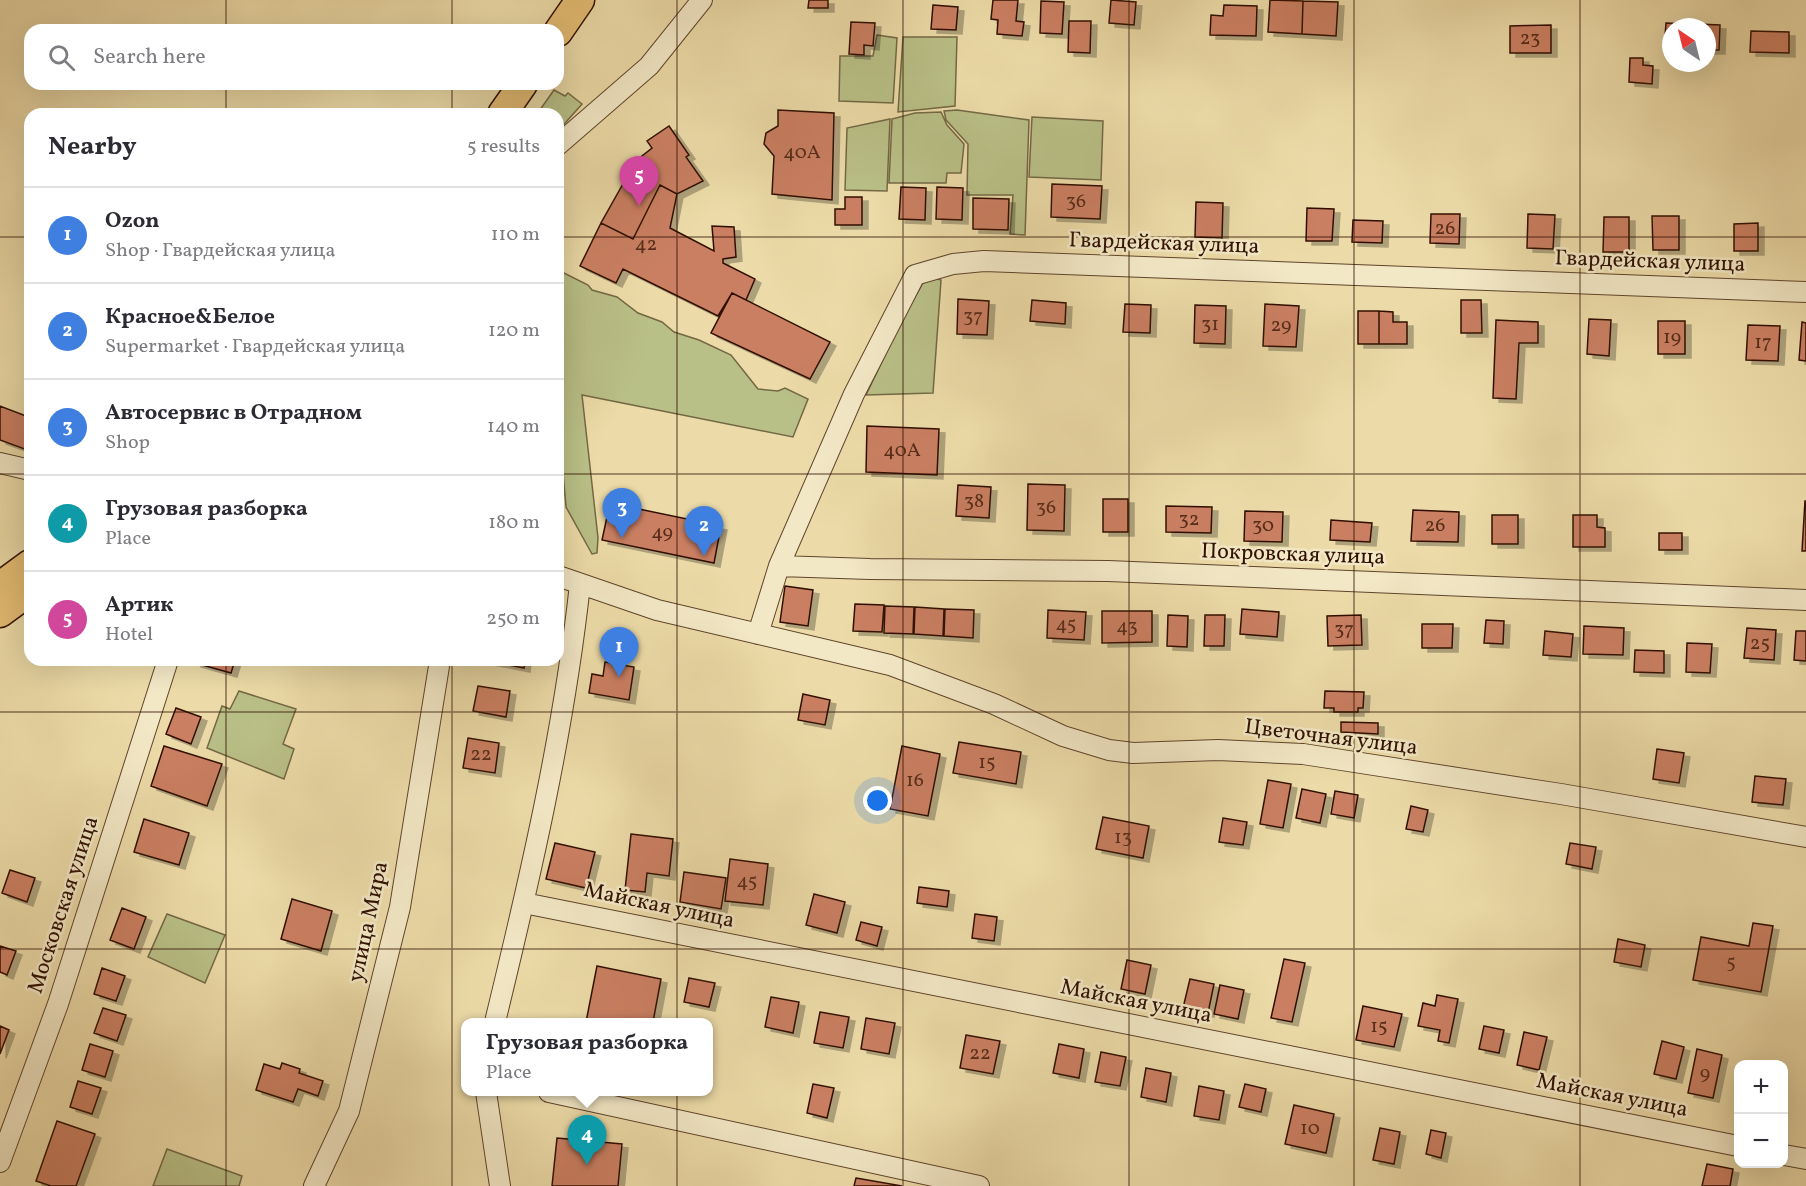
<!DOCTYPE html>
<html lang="en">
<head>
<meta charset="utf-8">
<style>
  body { margin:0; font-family:Vollkorn,serif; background:#f7f7f7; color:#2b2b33 }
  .controls { position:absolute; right:18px; bottom:18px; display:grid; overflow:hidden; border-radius:12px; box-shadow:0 6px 24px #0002 }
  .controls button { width:54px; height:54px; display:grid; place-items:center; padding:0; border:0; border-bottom:2px solid #e1e1e2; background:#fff; color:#2b2b33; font:30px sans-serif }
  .compass { position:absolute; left:1662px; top:18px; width:54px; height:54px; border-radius:50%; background:#fff; box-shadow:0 6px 24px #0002; rotate:325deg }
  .you { position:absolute; left:878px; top:801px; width:21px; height:21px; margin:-15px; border:4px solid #fff; border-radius:50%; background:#1a73e8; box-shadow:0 0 0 9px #1a73e833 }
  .badge { display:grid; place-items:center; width:39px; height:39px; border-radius:50%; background:#111827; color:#fff; font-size:20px; font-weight:700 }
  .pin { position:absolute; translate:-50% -50px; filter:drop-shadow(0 2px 3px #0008) }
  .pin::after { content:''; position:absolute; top:32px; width:21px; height:18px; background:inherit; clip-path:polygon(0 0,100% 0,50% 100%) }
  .popup { position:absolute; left:461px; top:1018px; width:252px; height:78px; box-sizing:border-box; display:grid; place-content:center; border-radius:12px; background:#fff; filter:drop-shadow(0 2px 4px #0005); font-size:20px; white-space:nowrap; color:#7c7c81 }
  .popup b { font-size:22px; color:#2b2b33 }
  .popup::after { content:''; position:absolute; left:50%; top:100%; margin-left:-12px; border:12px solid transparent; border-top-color:#fff }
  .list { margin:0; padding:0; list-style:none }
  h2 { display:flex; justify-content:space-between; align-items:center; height:78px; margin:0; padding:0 24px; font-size:26px }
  h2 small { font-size:20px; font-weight:400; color:#7c7c81 }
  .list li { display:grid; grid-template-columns:39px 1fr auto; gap:18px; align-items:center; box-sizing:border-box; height:96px; padding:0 24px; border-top:2px solid #e1e1e2 }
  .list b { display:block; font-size:22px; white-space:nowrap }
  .list p { margin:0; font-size:20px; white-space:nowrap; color:#7c7c81 }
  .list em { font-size:20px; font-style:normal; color:#7c7c81 }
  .icon { flex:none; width:33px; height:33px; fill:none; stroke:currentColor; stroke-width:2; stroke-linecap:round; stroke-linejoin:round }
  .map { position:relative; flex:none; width:1806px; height:1186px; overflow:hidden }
  .search { position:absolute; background:#fff; box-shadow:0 6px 24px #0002; left:24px; top:24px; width:540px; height:66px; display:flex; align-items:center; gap:15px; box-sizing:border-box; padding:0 21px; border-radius:18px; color:#7c7c81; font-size:22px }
  .panel { position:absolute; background:#fff; box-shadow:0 6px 24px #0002; left:24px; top:108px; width:540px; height:558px; border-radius:18px }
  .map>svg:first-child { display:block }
  .green { fill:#b9c087; stroke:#746844; stroke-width:1.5 }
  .building { fill:#ca7f62; stroke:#301101; stroke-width:1.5; filter:url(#shadow) }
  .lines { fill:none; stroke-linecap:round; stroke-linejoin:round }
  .minor-casing { stroke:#5f442b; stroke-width:22 }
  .highway-casing { stroke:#301101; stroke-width:31 }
  .minor { stroke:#f3e8c6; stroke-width:20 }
  .highway { stroke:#e6be74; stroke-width:28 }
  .grid { fill:none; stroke:#301101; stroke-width:1.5; stroke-opacity:0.55 }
  .labels { text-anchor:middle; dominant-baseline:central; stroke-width:5; stroke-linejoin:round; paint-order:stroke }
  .number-label { font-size:20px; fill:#562c19 }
  .street-label { font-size:22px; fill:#301101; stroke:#f3e8c6 }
</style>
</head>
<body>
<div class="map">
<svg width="1806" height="1186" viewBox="0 0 1806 1186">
  <defs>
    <filter id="shadow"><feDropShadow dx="6" dy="4" stdDeviation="0" flood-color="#0004"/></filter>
  </defs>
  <rect width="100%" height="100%" fill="#ecdba8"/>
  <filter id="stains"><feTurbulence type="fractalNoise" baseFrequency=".00333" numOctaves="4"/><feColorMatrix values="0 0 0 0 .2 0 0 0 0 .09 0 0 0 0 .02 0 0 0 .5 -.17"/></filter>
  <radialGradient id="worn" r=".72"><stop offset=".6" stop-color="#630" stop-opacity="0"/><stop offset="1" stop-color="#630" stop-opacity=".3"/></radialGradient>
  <path class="green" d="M877 35 897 38 893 103 839 101 840 56H873Z
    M903 37H957L955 106 898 112Z
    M554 90 565 96 568 93 582 104 558 131V114H537Z
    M957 110 1029 120 1025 235 1010 234 1013 195H967L968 144 946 120 944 111Z
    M941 112 947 125 964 144 961 173H947L946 183H889L892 119 915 113Z
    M1032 117 1103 121 1101 180 1029 177Z
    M890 119 887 191 845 190 847 128Z
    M558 270 588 285 592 290 617 297 638 313 662 322 674 332 699 340 731 355 758 389 778 391 785 388 808 399 793 437 582 395 598 538 597 553 592 554 566 507 558 414Z
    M927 276 941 280 933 393 866 395 902 320Z
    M239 691 296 709 283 744 294 749 284 779 207 748 222 706 230 709Z
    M167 914 225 935 205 983 148 957Z
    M167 1149 242 1176 239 1186H153Z"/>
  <path class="building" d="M809 0H828V8H808Z
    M993 0H1018L1016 21 1024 22 1022 36 997 34 998 20 991 19Z
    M1111 0 1136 2 1134 25 1109 23Z
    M1270 0 1303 1 1302 34 1268 32Z
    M1041 1 1064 2 1062 34 1040 33Z
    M1303 1 1338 2 1336 36 1302 34Z
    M933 5 958 7 956 30 931 29Z
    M1224 5 1257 6 1256 36 1210 35 1211 15 1223 16Z
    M1069 21H1091L1090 53 1068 52Z
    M851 22 875 23 873 46 864 45V55L849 54Z
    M1666 23 1688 24V27H1671V49H1664Z
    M1697 24 1720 25 1719 50H1707V27H1697Z
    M1551 25V53H1510V26Z
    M1751 31 1789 32V53L1750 52Z
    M1630 58H1643V65L1653 66 1652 84 1629 82Z
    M778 110 834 113 832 200 772 194 774 156 764 144 766 133 778 126Z
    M669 126 689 155 686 157 703 181 677 194 660 185 633 239 601 223 628 175 640 164 637 160 652 148 647 141Z
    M1052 184 1102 186 1100 219 1051 217Z
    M660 185 677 194 670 228 714 251 712 226 734 227 736 257 723 259V263L755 279 746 300 732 293 718 316 623 269 616 283 580 266 601 223 633 239Z
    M901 187 926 188 925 220 899 219Z
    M937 187 963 188 962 220 936 219Z
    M845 197H862V225H835V209H845Z
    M973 198 1009 199 1008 230 973 229Z
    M1196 202 1223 203 1222 238 1195 237Z
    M1307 208 1334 209 1332 241H1306Z
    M1431 214H1460L1459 244 1430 243Z
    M1528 214 1555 215 1553 249 1527 248Z
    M1652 216H1679V250H1653Z
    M1604 217H1629V252H1603Z
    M1353 220 1383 221 1382 243 1352 242Z
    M1758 223V251H1734V224Z
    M732 293 830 342 810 379 711 333Z
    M958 299 989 301 987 335 957 334Z
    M1032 300 1066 303 1065 324 1030 321Z
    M1461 300H1481L1482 333H1461Z
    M1125 304 1151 305 1150 333 1123 332Z
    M1265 304 1299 306 1296 347 1263 346Z
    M1195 305 1226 306 1225 344 1194 343Z
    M1358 311H1379V344H1358Z
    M1379 311 1393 312V322H1407V344H1379Z
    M1589 319 1611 320 1609 356 1587 354Z
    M1496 320 1538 322V343H1519L1516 399 1493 398Z
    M1658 321H1685V354H1658Z
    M1802 322 1806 323V361L1799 360Z
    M1748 325 1780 326 1778 361 1746 360Z
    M30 405V451L0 440V406L26 416Z
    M867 426 939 429 937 475 866 472Z
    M1028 484 1065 485 1064 531 1027 530Z
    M958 485 991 487 989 518 956 516Z
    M1103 499H1128V532H1103Z
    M1805 501H1806V551H1802Z
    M610 503 721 526 714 563 602 540Z
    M1166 506 1212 507 1211 533 1166 532Z
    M1413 510 1459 512 1458 542 1411 541Z
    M1245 511 1283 512 1282 542 1244 541Z
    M1492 515H1518V544H1492Z
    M1573 515H1597V527L1605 528V547H1573Z
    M1331 520 1372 523 1370 542 1330 540Z
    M1659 533H1682V550H1659Z
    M785 586 813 590 808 626 780 622Z
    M855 604 884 605 882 632 853 631Z
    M885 606 914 607 913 634 884 633Z
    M915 607 944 609 943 636 914 634Z
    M945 609 974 610 973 638 944 636Z
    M1242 609 1279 612 1277 637 1240 634Z
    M1048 610 1086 612 1084 640 1047 638Z
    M1102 611H1152V642L1102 643Z
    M1168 615 1188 616 1187 647 1167 646Z
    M1205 615H1225L1224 646H1204Z
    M1361 615 1362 645 1328 646 1327 616Z
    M1486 620 1504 621 1503 644 1484 643Z
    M1422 624H1453L1452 648H1422Z
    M1584 626 1624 628 1623 655 1583 654Z
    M1747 628 1776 630 1774 660 1744 658Z
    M1545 631 1573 634 1571 657 1543 655Z
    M1796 631H1806V661L1794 660Z
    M1687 643 1712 644 1710 673 1686 672Z
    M1635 650 1664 651V673L1634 672Z
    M196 660H235L231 673 195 663Z
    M483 660H525L524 668Z
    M605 662 634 667 629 700 589 693 592 674 603 676Z
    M478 686 510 691 506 717 473 711Z
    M1325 691 1364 692 1363 708H1358V712H1334V708H1324Z
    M803 694 830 700 825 725 798 720Z
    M176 708 201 717 191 744 166 734Z
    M1341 722 1378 723V734L1341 732Z
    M468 738 499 743 495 773 463 768Z
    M959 742 1021 752 1016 784 953 773Z
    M164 746 222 764 207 806 151 786Z
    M902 746 940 754 928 816 890 809Z
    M1657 749 1684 753 1679 783 1653 779Z
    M1755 776 1786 779 1783 805 1752 802Z
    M1268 780 1291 784 1283 828 1260 824Z
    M1302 789 1326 794 1320 823 1296 818Z
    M1335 791 1358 795 1354 818 1331 814Z
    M1411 806 1428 810 1423 832 1406 829Z
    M1103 817 1149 826 1143 858 1096 849Z
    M1223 818 1247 822 1243 845 1219 842Z
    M144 819 189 833 179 865 134 852Z
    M631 834 673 839 669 876 647 873 645 892 625 890Z
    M555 843 595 852 586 888 546 879Z
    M1570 843 1596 847 1592 869 1566 864Z
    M730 859 768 864 763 905 725 901Z
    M10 870 35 878 27 902 2 893Z
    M684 872 726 878 721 909 680 902Z
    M919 887 949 891 947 907 917 903Z
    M814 894 845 902 837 933 806 925Z
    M292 899 332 911 321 951 281 939Z
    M122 908 146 917 134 949 110 940Z
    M975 914 997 917 994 941 972 938Z
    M861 922 882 927 877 946 856 940Z
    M1753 923 1773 926 1761 992 1693 980 1701 937 1749 946Z
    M1618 939 1645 945 1641 967 1614 962Z
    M0 946 16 951 7 975 0 972Z
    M1284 959 1305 963 1292 1022 1271 1018Z
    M1127 960 1151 965 1145 994 1121 989Z
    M597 966 661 979 653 1022H586Z
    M102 968 125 976 116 1001 94 994Z
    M689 978 715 983 709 1007 684 1002Z
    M1190 979 1214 984 1208 1013 1183 1008Z
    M1220 985 1244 990 1238 1019 1214 1014Z
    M1437 995 1458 999 1449 1043 1438 1041 1440 1030 1418 1026 1423 1003 1435 1006Z
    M771 997 799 1002 793 1033 765 1027Z
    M1363 1006 1402 1014 1394 1047 1356 1040Z
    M103 1008 126 1015 117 1041 94 1033Z
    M820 1012 849 1017 843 1048 814 1043Z
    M866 1018 895 1023 889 1054 861 1049Z
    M0 1026 9 1030 0 1054Z
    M1484 1026 1504 1030 1499 1053 1479 1049Z
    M1524 1032 1547 1037 1539 1070 1517 1065Z
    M966 1035 1000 1041 993 1074 960 1068Z
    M1662 1041 1684 1047 1676 1079 1654 1074Z
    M90 1044 113 1051 105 1077 82 1070Z
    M1059 1044 1084 1049 1079 1078 1053 1073Z
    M1697 1049 1722 1055 1713 1098 1688 1093Z
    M1101 1052 1126 1057 1120 1086 1095 1082Z
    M282 1063 300 1069 299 1073 323 1081 318 1096 298 1089 293 1102 256 1090 264 1064 280 1069Z
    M1146 1068 1171 1073 1166 1102 1141 1097Z
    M78 1081 101 1088 92 1114 70 1107Z
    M813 1084 834 1088 827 1118 807 1113Z
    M1245 1084 1266 1089 1261 1112 1239 1107Z
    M1199 1086 1224 1091 1219 1120 1194 1116Z
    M1294 1105 1334 1114 1326 1153 1285 1144Z
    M57 1121 95 1134 76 1186H51L36 1181Z
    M1380 1128 1400 1132 1394 1164 1373 1160Z
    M1431 1130 1446 1133 1441 1158 1426 1154Z
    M557 1138 622 1144 618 1186H552Z
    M1707 1164 1733 1169 1730 1186H1702Z
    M856 1178 902 1186H854Z"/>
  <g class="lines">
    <defs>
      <path id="minor" d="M558 145 649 66 702 0
        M0 463 30 470
        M779 566 870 569 1108 571 1806 600
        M558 576 657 610 890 665 994 704 1063 736 1109 750 1133 753 1218 750 1303 754 1561 794 1806 837
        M758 634 779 566 854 394 915 275 953 264 984 261 1806 292
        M524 903 1738 1146
        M495 1022C530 878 564 732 580 584
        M486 1092 500 1186
        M549 1092 979 1186
        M1784 1155 1806 1159
        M0 1162 58 1004 168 660
        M314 1186 349 1111 400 907 440 660"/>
      <path id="highway" d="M558 32 580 0
        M502 114 523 84
        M0 586 30 564
        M0 613 30 591"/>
    </defs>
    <use href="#minor" class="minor-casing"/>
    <use href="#highway" class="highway-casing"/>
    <use href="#minor" class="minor"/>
    <use href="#highway" class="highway"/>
  </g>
  <path class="grid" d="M226 0V30M452 0V30M677 0V1186M903 0V1186M1129 0V1186M1354 0V1186M1580 0V1186M226 84V114M452 84V114M0 237H30M558 237H1806M0 474H30M558 474H1806M226 660V1186M452 660V1186M0 712H1806M0 949H1806"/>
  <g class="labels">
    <g class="number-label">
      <text x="1530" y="39">23</text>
      <text x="802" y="153">40А</text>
      <text x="1076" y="202">36</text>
      <text x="1445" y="229">26</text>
      <text x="646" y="245">42</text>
      <text x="973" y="317">37</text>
      <text x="1210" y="325">31</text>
      <text x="1281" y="326">29</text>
      <text x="1672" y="338">19</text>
      <text x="1763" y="343">17</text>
      <text x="902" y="451">40А</text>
      <text x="974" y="502">38</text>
      <text x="1046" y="508">36</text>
      <text x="1189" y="520">32</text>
      <text x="1263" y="526">30</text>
      <text x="1435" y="526">26</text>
      <text x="662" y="533">49</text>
      <text x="1066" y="625">45</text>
      <text x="1127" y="627">43</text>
      <text x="1344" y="630">37</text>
      <text x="1760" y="644">25</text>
      <text x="481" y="755">22</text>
      <text x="987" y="763">15</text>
      <text x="915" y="781">16</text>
      <text x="1123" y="838">13</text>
      <text x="747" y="882">45</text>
      <text x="1731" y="963">5</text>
      <text x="1379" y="1027">15</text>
      <text x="980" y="1054">22</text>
      <text x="1705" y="1074">9</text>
      <text x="1310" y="1129">10</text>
    </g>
    <g class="street-label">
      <text transform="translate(1164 244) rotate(2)">Гвардейская улица</text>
      <text transform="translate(1650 262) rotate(2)">Гвардейская улица</text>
      <text transform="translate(1293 555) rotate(2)">Покровская улица</text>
      <text transform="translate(1331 738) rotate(7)">Цветочная улица</text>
      <text transform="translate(64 905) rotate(-72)">Московская улица</text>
      <text transform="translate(659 906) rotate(12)">Майская улица</text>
      <text transform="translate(369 922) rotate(-78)">улица Мира</text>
      <text transform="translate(1136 1002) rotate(11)">Майская улица</text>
      <text transform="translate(1612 1096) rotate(11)">Майская улица</text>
    </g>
  </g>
  <rect width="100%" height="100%" filter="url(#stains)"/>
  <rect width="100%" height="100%" fill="url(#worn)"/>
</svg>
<div class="controls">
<button>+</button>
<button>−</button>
</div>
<svg class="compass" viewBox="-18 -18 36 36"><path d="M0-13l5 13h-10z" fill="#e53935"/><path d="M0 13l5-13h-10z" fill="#7c7c81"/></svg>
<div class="you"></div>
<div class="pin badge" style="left:619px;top:677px;background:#3f7fe0">1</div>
<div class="pin badge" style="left:704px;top:556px;background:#3f7fe0">2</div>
<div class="pin badge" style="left:622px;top:538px;background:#3f7fe0">3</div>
<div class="pin badge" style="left:587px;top:1165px;background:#0f9aa8">4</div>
<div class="popup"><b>Грузовая разборка</b>Place</div>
<div class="pin badge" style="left:639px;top:206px;background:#d1479c">5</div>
<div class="search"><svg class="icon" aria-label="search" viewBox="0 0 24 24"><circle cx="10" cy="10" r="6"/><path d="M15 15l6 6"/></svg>Search here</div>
<section class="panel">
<h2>Nearby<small>5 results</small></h2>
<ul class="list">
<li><span class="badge" style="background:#3f7fe0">1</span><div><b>Ozon</b><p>Shop · Гвардейская улица</p></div><em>110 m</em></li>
<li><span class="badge" style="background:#3f7fe0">2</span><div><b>Красное&amp;Белое</b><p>Supermarket · Гвардейская улица</p></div><em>120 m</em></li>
<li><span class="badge" style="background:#3f7fe0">3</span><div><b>Автосервис в Отрадном</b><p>Shop</p></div><em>140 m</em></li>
<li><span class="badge" style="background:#0f9aa8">4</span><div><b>Грузовая разборка</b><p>Place</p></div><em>180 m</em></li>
<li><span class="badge" style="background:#d1479c">5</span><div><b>Артик</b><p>Hotel</p></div><em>250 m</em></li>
</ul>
</section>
</div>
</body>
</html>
